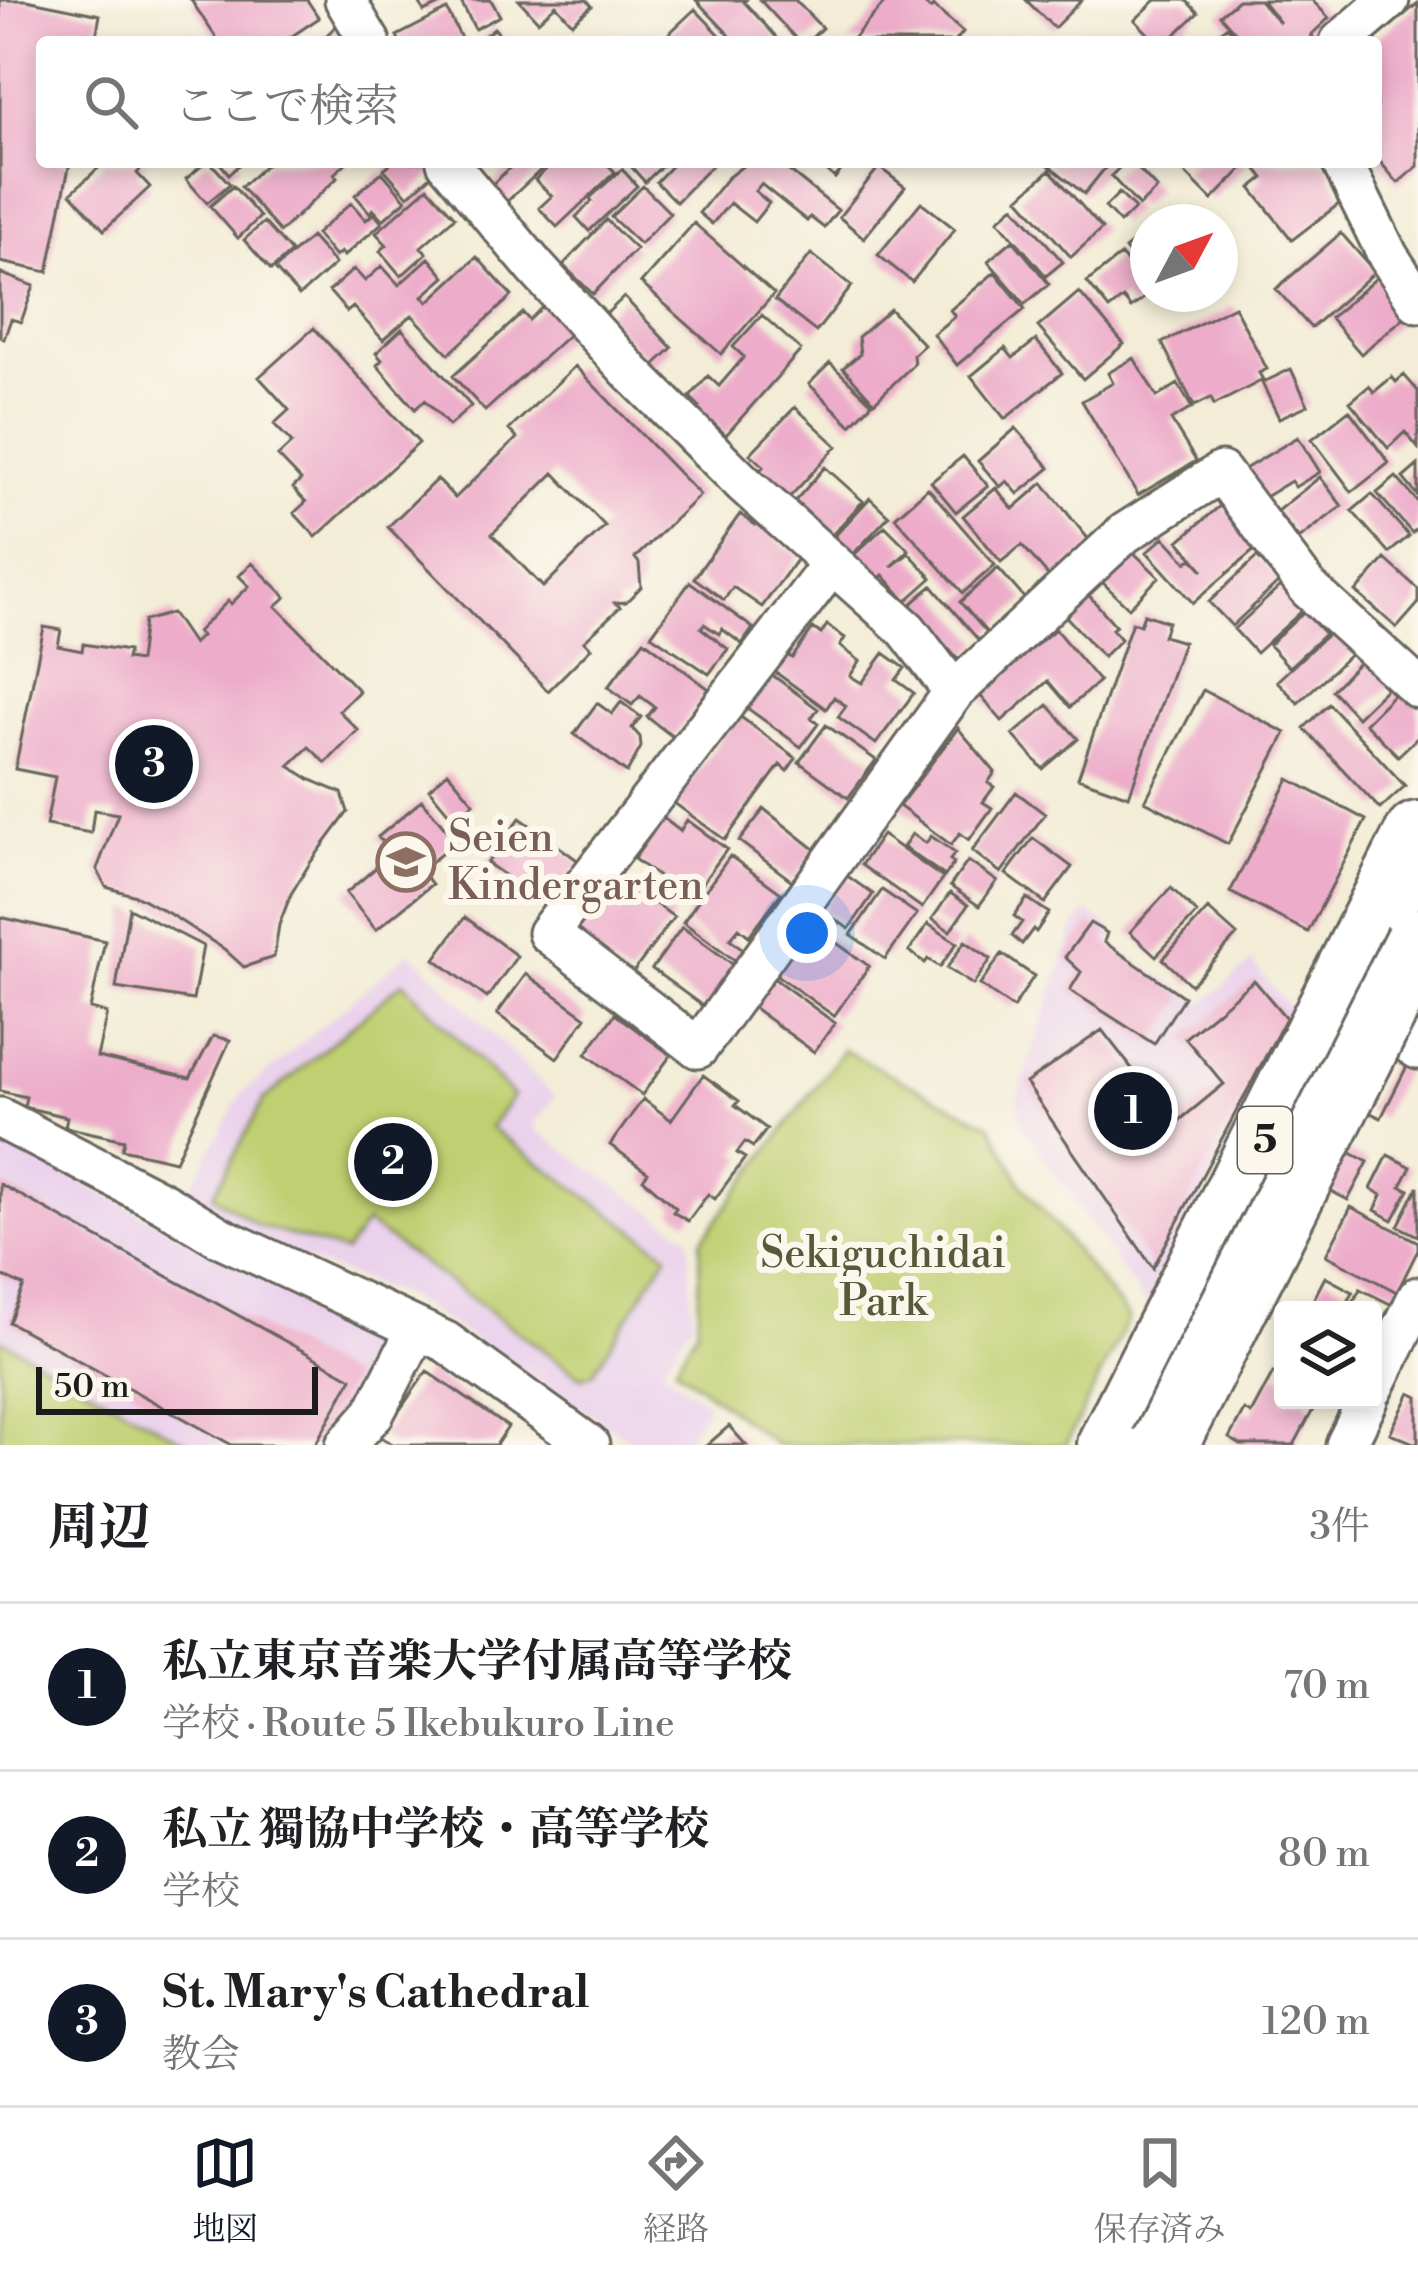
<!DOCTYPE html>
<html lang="ja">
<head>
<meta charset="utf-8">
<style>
  body { margin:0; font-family:"Libre Bodoni","Noto Serif JP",serif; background:#f6f6f6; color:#202124 }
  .controls { position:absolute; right:36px; bottom:36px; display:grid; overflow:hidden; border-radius:12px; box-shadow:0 6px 18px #0003 }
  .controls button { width:108px; height:108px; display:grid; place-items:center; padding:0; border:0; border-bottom:3px solid #e0e0e0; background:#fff; color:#202124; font:60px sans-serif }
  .compass { position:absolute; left:1130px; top:204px; width:108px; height:108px; border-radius:50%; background:#fff; box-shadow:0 6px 18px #0003; rotate:49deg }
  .scale { position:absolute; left:36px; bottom:30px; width:282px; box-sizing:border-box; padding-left:12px; border:6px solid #1c1c1c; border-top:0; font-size:33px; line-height:42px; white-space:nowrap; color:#1c1c1c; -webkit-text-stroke:9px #fbf7ec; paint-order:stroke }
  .you { position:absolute; left:807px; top:933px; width:42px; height:42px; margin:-30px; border:9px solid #fff; border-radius:50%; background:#1a73e8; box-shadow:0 0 0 18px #1a73e833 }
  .badge { display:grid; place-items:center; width:78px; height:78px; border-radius:50%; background:#111827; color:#fff; font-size:39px; font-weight:700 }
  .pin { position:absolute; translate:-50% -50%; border:6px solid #fff; box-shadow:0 3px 12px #0006 }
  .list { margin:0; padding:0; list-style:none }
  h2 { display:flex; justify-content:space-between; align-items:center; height:156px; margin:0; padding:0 48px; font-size:51px }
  h2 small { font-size:39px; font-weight:400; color:#757577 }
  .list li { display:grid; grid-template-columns:78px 1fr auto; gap:36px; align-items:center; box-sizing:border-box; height:168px; padding:0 48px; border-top:3px solid #e0e0e0 }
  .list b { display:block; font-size:45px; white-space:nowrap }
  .list p { margin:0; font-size:39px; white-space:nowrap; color:#757577 }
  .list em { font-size:39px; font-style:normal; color:#757577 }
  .icon { flex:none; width:66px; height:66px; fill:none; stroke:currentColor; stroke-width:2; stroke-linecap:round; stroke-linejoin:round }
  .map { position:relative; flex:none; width:1418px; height:1445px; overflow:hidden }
  .search { position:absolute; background:#fff; box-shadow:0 6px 18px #0003; left:36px; right:36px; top:36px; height:132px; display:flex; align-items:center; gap:30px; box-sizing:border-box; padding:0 42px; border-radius:12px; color:#757577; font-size:45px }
  .sheet { height:660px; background:#fff }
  nav { display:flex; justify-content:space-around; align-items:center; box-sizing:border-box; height:168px; border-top:3px solid #e0e0e0; background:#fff; font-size:33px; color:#757577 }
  nav a { display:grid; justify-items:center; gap:6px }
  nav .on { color:#111827 }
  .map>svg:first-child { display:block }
  .built { fill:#ead1ec }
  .green { fill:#bfcf71; stroke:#6e7646; stroke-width:3 }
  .building { fill:#edadca; fill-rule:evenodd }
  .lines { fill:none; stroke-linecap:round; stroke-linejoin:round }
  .street-casing { stroke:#67655d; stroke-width:45 }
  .highway-casing { stroke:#67655d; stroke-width:72 }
  .street { stroke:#fff; stroke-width:39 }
  .highway { stroke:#fff; stroke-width:66 }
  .highway-bridge-casing { stroke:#67655d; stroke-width:72; stroke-linecap:butt }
  .highway-bridge { stroke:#fff; stroke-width:66 }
  .labels { text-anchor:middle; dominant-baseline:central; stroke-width:12; stroke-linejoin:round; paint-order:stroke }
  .shield { fill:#fbf7ec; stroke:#5f5e5a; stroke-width:3 }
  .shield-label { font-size:39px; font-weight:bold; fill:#1c1c1c }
  .education-label { font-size:42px; fill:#785e54; stroke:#fbf7ec; text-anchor:start }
  .park-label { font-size:42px; fill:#555b3a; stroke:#fbf7ec }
</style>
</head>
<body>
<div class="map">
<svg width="1418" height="1445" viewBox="0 0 1418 1445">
  <rect width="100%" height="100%" fill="#fbf7ec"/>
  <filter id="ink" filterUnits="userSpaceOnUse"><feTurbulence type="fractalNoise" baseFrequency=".00833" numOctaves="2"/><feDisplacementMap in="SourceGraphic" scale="24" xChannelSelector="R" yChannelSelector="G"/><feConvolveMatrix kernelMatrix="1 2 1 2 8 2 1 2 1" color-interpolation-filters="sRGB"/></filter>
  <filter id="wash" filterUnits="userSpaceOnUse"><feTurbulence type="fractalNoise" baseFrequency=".004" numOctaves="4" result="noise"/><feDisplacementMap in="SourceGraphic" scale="48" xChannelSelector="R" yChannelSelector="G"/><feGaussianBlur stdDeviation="2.7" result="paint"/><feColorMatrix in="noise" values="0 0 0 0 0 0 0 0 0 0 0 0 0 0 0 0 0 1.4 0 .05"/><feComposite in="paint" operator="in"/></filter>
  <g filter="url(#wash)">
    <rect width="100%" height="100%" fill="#f3edd7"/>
    <path class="built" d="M1087 911 1114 931 1111 946 1204 1003 1252 962 1295 1014 1147 1307 1021 1123 1017 1098 1074 929Z
      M410 951 555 1097 532 1127 689 1237 692 1322 662 1369 709 1404 681 1445H639L405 1296 241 1236 184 1198 242 1094Z
      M0 1139 230 1261 401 1337 349 1420 329 1445H0Z"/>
    <path class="green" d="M403 982 513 1096 490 1128 668 1254 592 1374 581 1377 366 1223 345 1252 258 1226 213 1195 264 1100Z
      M843 1050 991 1125 1022 1185 1129 1318 1066 1445H776L675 1367 697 1328 701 1241Z
      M0 1339 191 1445H0Z"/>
    <g id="blocks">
      <path class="building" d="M0 0H26L100 15 95 42H42V162H70L48 272 0 262Z
        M191 0H307L319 18 283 42H219Z
        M418 0H449L424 12Z
        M460 0H491L500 16 475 29Z
        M519 0H587L592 6 572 23 556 5 538 21Z
        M696 0H746L744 2 781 42H736Z
        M760 0H795L822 28 807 42H799Z
        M887 0H920L930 9 933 6 963 32 955 42H850Z
        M1026 0H1082L1054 28Z
        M1156 0H1186L1198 13 1167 42H1156L1135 20Z
        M1238 0H1259L1280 23 1262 0H1312L1329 18 1311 35 1317 42H1244L1220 15Z
        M1418 3V166L1398 183 1376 157V42H1372Z
        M695 9 719 34 712 42H660Z
        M447 10 463 42H400L397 36Z
        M337 25 353 42H320Z
        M1227 26 1242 42H1210Z
        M494 28 506 42H477Z
        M105 162H149L137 173 150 187 104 230 71 193Z
        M206 162H210L230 184 207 203 186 179Z
        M219 162H242L229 174Z
        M269 162H347L334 174 337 178 280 232 241 187Z
        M392 162H435L440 168 408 196 384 169Z
        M516 162H539L544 167 503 205 487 189Z
        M554 162H605L615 172 557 227 539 208 552 196 535 180Z
        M627 162H666L645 182Z
        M675 162H715L676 202 656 182Z
        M748 162H778L838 210 824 228 810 217 807 221 761 184 755 191 769 203 754 222 730 203 712 224 699 213 727 178Z
        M816 162H848L835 178Z
        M1045 162H1110L1084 194Z
        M1125 162H1132L1157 189 1139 206 1111 176Z
        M1192 162H1249L1212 200 1183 171Z
        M1251 162H1326L1344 200 1292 240 1251 188 1264 178Z
        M879 167 905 187 864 238 839 217Z
        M622 169 637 186 589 231 576 217 592 201 590 198Z
        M1050 170 1102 229 1071 257 1019 198Z
        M382 172 406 200 383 220 373 209 370 213 355 195Z
        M233 186 260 217 238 238 210 206Z
        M643 186 670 213 640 244 611 217Z
        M428 187 455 217 421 247 427 253 401 276 380 251 387 245 376 233Z
        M1119 193 1135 209 1120 223 1105 207Z
        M921 202 955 229 912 282 878 255Z
        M351 203 366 220 374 213 382 223 344 256 341 252 335 257 316 234Z
        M1014 206 1063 262 1046 276 998 220Z
        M606 220 636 249 593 294 563 265Z
        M264 222 291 252 271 270 244 240Z
        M694 223 774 294 721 354 641 283Z
        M1148 230V277L1125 249Z
        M1341 233 1375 272 1311 328 1276 289Z
        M311 237 335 264 299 296 275 269Z
        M1013 240 1049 284 1025 304 988 261Z
        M811 254 852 286 816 332 775 300Z
        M1121 255 1148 288V295L1131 308 1123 298 1109 309 1087 282Z
        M477 257 512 296 449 354 412 315 383 340 353 307 347 312 329 291 354 269 365 281 382 266 399 285 429 258 445 277 423 296 428 302Z
        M995 272 1025 309 957 365 933 334 955 316 950 310Z
        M0 273 34 286 21 322 11 319 4 339 0 337Z
        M1381 274 1412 311 1361 354 1330 318Z
        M1079 292 1124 344 1083 379 1038 327Z
        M624 297 672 348 653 366 605 315Z
        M548 302 574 330 485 411 453 376 523 313 529 320Z
        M1234 306 1267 369 1259 373 1263 380 1214 405 1211 398 1194 406 1162 343Z
        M890 309 924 345 913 355 914 364 874 402 843 368 860 354 858 337Z
        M762 315 801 350 726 435 712 422 709 425 695 413 700 407 690 397 708 376 719 386 744 357 733 347Z
        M314 328 419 443 316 537 294 513 306 502 293 488 301 480 278 456 292 443 274 424 289 410 259 377Z
        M402 329 471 406 449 426 425 400 415 409 377 365 382 360 376 353Z
        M1036 340 1062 373 1005 419 971 376 1005 348 1013 358Z
        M1134 358 1157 397 1178 384 1192 408 1171 420 1196 461 1138 495 1082 401 1113 383 1108 373Z
        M830 363 872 403 851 425 809 384Z
        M575 366 700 495 635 558 639 563 641 587 626 602 615 603 620 607 584 641 591 648 548 691 388 527 437 479 455 498 517 438 509 430ZM554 473 605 526 543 587 492 534Z
        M1291 369 1308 405 1279 418 1262 383Z
        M1404 375 1418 391V448L1405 432 1388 448 1350 402 1369 386 1374 392 1392 377 1396 382Z
        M795 407 837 446 785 502 756 474 764 466 750 454Z
        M1349 410 1389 463 1352 492 1312 439Z
        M1016 428 1050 468 1018 494 1007 481 1000 487 978 461Z
        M1298 437 1320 472 1295 487 1291 481 1260 500 1243 470Z
        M963 456 988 486 956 512 931 482Z
        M1418 465V496L1403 478Z
        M825 467 863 501 832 535 795 501Z
        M1320 477 1342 506 1299 539 1277 511Z
        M1396 477 1418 502V528L1412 533 1377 493Z
        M1043 483 1094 546 1052 580 1022 545 1001 562 963 516 996 488 1013 509Z
        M928 488 995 565 963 593 895 517Z
        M1372 494 1409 536 1389 553 1352 511Z
        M870 498 889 516 852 555 834 537Z
        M1222 504 1259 546 1193 603 1147 552 1164 537 1187 562 1192 558 1204 571 1179 541Z
        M740 514 755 525 760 518 780 532 775 539 799 556 762 607 733 587 724 600 694 578Z
        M885 526 909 550 891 567 909 553 932 578 906 601 883 575 878 580 854 555Z
        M1131 550 1159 577 1129 608 1101 581Z
        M1257 557 1280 581 1232 626 1209 602Z
        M1385 559 1418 589V604L1397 628 1356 592Z
        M252 563 286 597 276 606 359 691 339 711 358 730 326 763 309 747 289 766 311 780 342 793 348 812 310 863 291 894 279 925 274 957 244 967 224 949 168 913 139 897 106 887 97 869 118 814 94 810 91 833 46 825 55 777 15 769 44 627 61 630 58 646 82 651 83 644 128 651 126 659 139 661 144 621 172 613 193 644 201 636 197 632 228 601 231 604 249 586 239 576Z
        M998 568 1026 600 988 634 960 602Z
        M690 582 753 628 742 644 722 629 719 634 704 624 701 628 728 649 709 674 651 635Z
        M1282 585 1304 609 1256 653 1234 629Z
        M932 586 981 643 960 662 910 605Z
        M1085 591 1116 626 1112 629 1121 639 1103 657 1062 612Z
        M1304 612 1325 634 1289 667 1269 645Z
        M1144 614 1168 622 1163 636 1183 642 1129 796 1078 778 1132 622 1140 625Z
        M827 625 845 638 840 646 860 661 850 676 862 683 884 653 905 668 896 680 914 693 876 744 838 717 846 706 834 697 826 709 771 669 784 652 792 658 813 628 821 634Z
        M1055 629 1099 681 1070 707 1048 681 1002 721 972 686 1027 638 1035 646Z
        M1333 629 1354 651 1298 703 1277 681Z
        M644 640 709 689 673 737 647 717 655 707 640 696 632 705 608 687Z
        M1368 653 1395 680 1357 717 1332 690Z
        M771 674 818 709 811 718 818 724 801 747 747 708Z
        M1402 686 1418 703V737L1398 756 1365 723Z
        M1203 690 1286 733 1228 844 1145 801Z
        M621 702 641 717 632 728 640 737 641 747 627 773 574 734 597 703 612 714Z
        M1329 704 1405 786 1380 809 1304 728Z
        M1048 705 1078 739 1043 769 1013 735Z
        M738 715 796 758 787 771 780 765 725 840 674 803Z
        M826 725 876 760 848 798 799 762Z
        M958 728 995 772 988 783 994 787 983 802 992 808 969 840 960 833 951 845 899 806Z
        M448 772 474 803 454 819 429 789Z
        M1289 779 1366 820 1308 932 1230 892Z
        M1016 792 1045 814 1001 873 972 851Z
        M422 800 456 841 421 871 432 884 376 930 346 893 392 854 378 837Z
        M764 809 816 850 792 881 739 841Z
        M520 818 580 862 553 899 537 887 528 899 509 885 513 881 487 863Z
        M663 818 680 831 687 820 727 849 690 900 634 859Z
        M912 834 926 843 931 836 955 853 950 860 954 863 945 876 903 847Z
        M882 835 943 878 922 908 861 865Z
        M1033 838 1072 867 1045 903 1006 874Z
        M730 856 781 893 749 936 739 928 730 939 748 953 740 964 683 922Z
        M968 861 997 881 979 906 950 886Z
        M846 875 873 894 849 929 822 910Z
        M606 883 628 899 635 889 674 917 629 978 569 934Z
        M1171 888 1197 913 1156 956 1130 932Z
        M882 890 917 914 885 959 851 935Z
        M950 893 968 905 950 931 932 919Z
        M1027 898 1049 913 1036 932 1033 929 1022 944 1012 936 1022 922 1014 916Z
        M129 908 203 946 193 1000 116 988Z
        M1208 909 1237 935 1191 985 1163 959Z
        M0 917 105 941 90 1009 107 1013 97 1057 190 1078 213 1036 230 1040 175 1161 122 1149 124 1140 65 1127 67 1117 24 1107 26 1097 0 1091Z
        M465 917 517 956 487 998 435 959Z
        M1090 923 1107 933 1104 942 1184 997 1154 1044 1070 990 1081 972 1065 957Z
        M810 924 869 966 834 1016 775 974Z
        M928 924 957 943 940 967 928 959 925 963 909 951Z
        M682 927 738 968 708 1010 652 969Z
        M965 941 991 959 973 985 947 968Z
        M1002 954 1034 976 1013 1008 980 985Z
        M526 974 586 1017 557 1058 497 1014Z
        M772 977 835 1023 814 1052 751 1006Z
        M1254 980 1286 1018 1153 1268 1026 1083 1102 1030 1175 1124 1224 1084 1185 1038Z
        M615 1014 671 1055 642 1095 586 1054Z
        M1397 1050 1411 1058 1381 1118 1367 1111Z
        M703 1075 739 1101 735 1105 767 1129 753 1147 745 1142 737 1153 745 1158 715 1199 708 1194 688 1221 673 1212 676 1208 643 1179 648 1172 610 1145 643 1099 671 1120Z
        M1347 1151 1368 1162 1348 1200 1327 1189Z
        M1388 1155 1411 1167 1401 1186 1409 1190 1393 1220 1375 1210 1382 1195 1371 1189Z
        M0 1184 352 1378 315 1445H232L9 1322 24 1286 0 1275Z
        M1418 1186V1236L1398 1226Z
        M1351 1207 1418 1242V1250L1397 1292 1326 1255Z
        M1325 1277 1353 1292 1344 1310H1308Z
        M1360 1289 1394 1306 1373 1346V1310H1349Z
        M427 1371 508 1427 496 1445H394L381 1437Z
        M1273 1373 1283 1378V1400H1308L1306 1404 1314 1408 1294 1445H1241L1229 1438 1244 1410 1251 1414Z
        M1410 1393 1418 1397V1445L1390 1433Z
        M729 1426 746 1445H707Z"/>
    </g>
  </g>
  <g filter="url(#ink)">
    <use href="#blocks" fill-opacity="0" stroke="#67655d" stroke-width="3"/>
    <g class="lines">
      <defs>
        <path id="street" d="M345 0 370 42
          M1340 42 1389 0
          M447 162 535 267 631 372 744 484 907 630 954 692
          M1342 162 1388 256 1418 302
          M832 564 548 933 698 1048 954 692 1125 533 1221 472 1309 589 1418 688
          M1363 1014 1418 1049
          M0 1118 164 1203 220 1237 446 1342 589 1445
          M1373 1389 1418 1297
          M346 1445 374 1413 417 1329
          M1346 1445 1368 1400"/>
        <path id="highway" d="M1111 1445 1418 835"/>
      </defs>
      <use href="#street" class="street-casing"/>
      <use href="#highway" class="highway-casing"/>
      <use href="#street" class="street"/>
      <use href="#highway" class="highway"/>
      <defs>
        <path id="highway-bridge" d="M1164 1445 1418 942"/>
      </defs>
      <use href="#highway-bridge" class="highway-bridge-casing"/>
      <use href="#highway-bridge" class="highway-bridge"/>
    </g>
  </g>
  <defs>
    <symbol id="school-ring" viewBox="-11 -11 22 22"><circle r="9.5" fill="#fbf7ec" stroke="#8d6e63" stroke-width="1.5"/><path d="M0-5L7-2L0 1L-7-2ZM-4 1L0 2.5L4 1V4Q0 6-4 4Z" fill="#8d6e63"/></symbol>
  </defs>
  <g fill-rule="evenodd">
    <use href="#school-ring" x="373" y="829" width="66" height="66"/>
  </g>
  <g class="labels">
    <rect class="shield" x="1238" y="1107" width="54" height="66" rx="9"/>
    <g class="shield-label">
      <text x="1265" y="1140">5</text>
    </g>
    <g class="education-label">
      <text x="448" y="838">Seien<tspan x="448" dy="48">Kindergarten</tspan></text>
    </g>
    <g class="park-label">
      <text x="883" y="1254">Sekiguchidai<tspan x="883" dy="48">Park</tspan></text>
    </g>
  </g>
</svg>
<div class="controls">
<button><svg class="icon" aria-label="layers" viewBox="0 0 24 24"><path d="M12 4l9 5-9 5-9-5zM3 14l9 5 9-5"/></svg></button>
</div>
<svg class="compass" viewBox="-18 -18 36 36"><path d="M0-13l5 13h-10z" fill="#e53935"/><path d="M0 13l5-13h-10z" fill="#757577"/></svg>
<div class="scale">50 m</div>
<div class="you"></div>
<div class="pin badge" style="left:1133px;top:1111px">1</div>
<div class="pin badge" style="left:393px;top:1162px">2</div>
<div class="pin badge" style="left:154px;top:764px">3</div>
<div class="search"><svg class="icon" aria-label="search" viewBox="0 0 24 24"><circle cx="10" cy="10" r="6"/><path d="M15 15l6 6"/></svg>ここで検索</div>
</div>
<section class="sheet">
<h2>周辺<small>3件</small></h2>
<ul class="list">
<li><span class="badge">1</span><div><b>私立東京音楽大学付属高等学校</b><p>学校 · Route 5 Ikebukuro Line</p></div><em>70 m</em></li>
<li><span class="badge">2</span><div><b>私立 獨協中学校・高等学校</b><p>学校</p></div><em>80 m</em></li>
<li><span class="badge">3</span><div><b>St. Mary's Cathedral</b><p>教会</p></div><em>120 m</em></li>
</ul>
</section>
<nav>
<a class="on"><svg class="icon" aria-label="map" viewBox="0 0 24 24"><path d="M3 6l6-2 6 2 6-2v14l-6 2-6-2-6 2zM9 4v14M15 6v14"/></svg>地図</a>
<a><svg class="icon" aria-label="directions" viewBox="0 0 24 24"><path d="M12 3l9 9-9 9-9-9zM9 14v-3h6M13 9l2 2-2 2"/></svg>経路</a>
<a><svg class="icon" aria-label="saved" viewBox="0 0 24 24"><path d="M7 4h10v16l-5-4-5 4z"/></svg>保存済み</a>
</nav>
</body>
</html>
